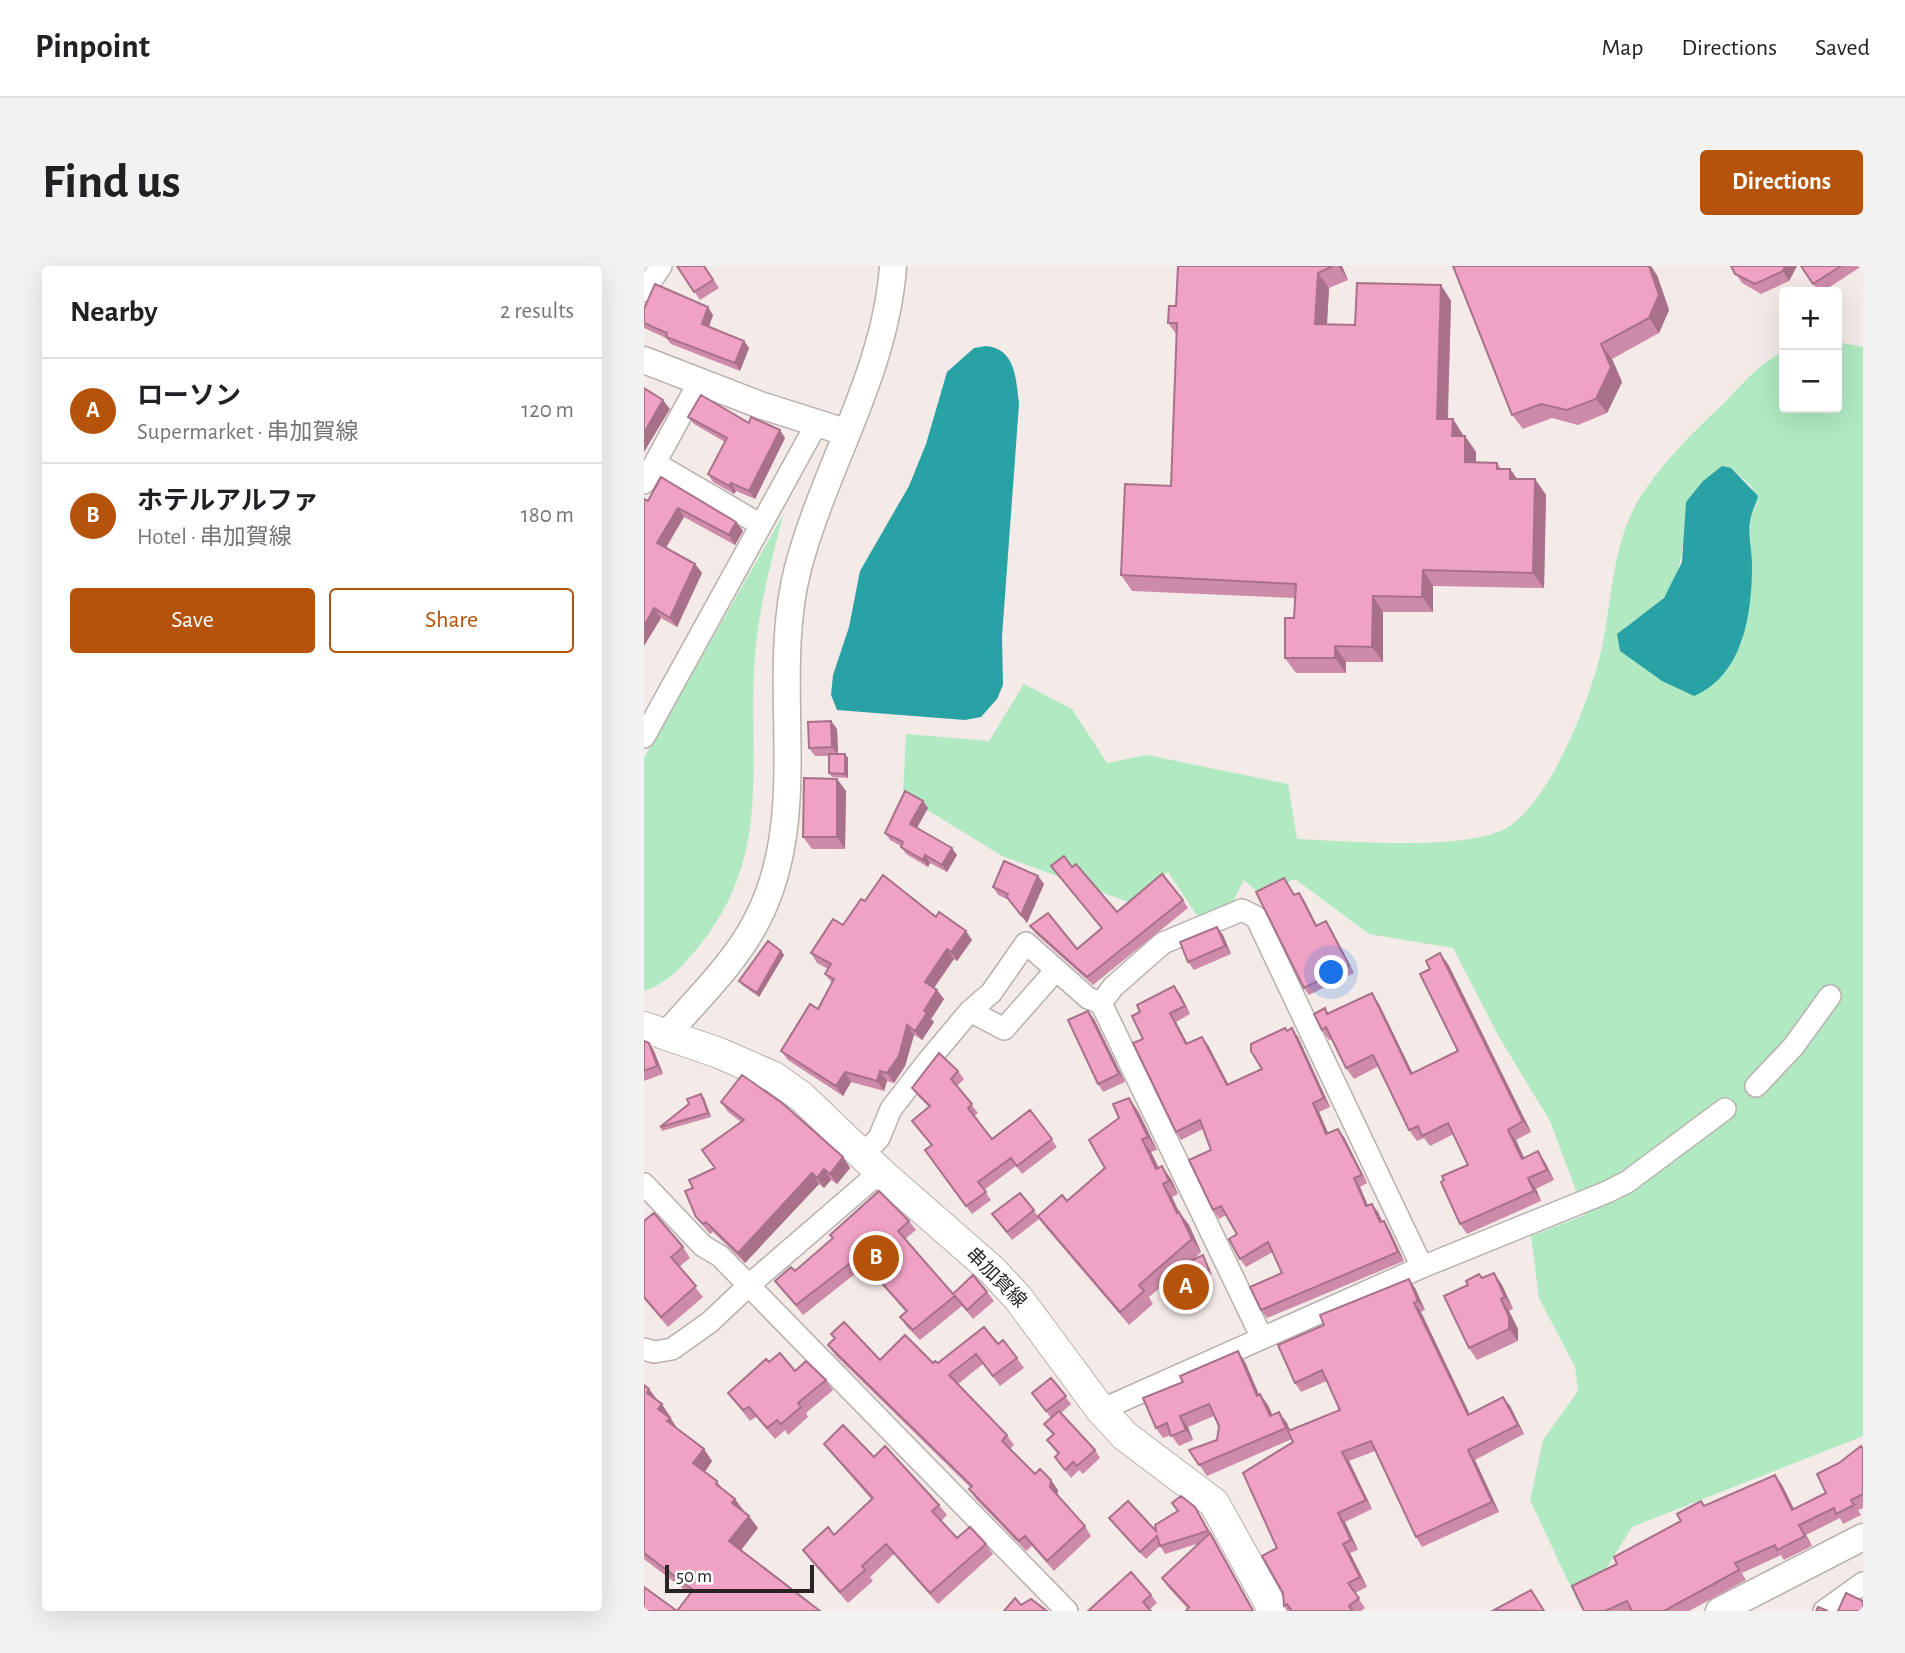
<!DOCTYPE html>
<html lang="en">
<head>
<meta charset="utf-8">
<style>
  body { margin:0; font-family:"Alegreya Sans","Noto Sans JP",sans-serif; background:#f2f2f2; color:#202124 }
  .controls { position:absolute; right:21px; top:21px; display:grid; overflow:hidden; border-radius:7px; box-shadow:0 7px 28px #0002 }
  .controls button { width:63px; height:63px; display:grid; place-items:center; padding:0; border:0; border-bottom:2px solid #e0e0e0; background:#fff; color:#202124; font:35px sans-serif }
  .scale { position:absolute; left:21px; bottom:18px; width:149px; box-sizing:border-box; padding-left:7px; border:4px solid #282423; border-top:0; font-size:19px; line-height:24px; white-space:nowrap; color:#282423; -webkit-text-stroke:5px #fff; paint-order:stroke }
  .you { position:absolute; left:688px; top:707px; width:24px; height:24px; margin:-18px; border:5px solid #fff; border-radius:50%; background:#1a73e8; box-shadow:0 0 0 10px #1a73e833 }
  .badge { display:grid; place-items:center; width:46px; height:46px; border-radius:50%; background:#b45309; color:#fff; font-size:23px; font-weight:700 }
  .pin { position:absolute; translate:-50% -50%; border:4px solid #fff; box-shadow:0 2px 7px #0006 }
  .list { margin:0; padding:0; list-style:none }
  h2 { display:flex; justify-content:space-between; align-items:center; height:91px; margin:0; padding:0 28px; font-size:30px }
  h2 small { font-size:23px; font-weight:400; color:#757577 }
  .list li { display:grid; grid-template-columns:46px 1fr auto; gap:21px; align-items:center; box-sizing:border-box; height:105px; padding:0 28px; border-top:2px solid #e0e0e0 }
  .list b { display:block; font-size:26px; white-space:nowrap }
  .list p { margin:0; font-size:23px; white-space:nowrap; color:#757577 }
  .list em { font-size:23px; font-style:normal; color:#757577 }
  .actions { display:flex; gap:14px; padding:21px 28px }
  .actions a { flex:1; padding:16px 0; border:2px solid #b45309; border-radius:7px; text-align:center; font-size:24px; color:#b45309 }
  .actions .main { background:#b45309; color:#fff }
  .map { position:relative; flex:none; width:1219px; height:1345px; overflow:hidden; border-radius:7px }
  header { display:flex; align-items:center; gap:42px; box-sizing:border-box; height:98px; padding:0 35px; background:#fff; border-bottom:2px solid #e0e0e0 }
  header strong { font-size:33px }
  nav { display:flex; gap:38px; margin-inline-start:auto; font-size:24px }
  .intro { display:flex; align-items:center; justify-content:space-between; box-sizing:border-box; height:168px; padding:0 42px }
  h1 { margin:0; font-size:49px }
  .button { padding:18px 32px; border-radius:7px; background:#b45309; color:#fff; font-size:24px; font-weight:700 }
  main { display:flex; gap:42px; padding:0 42px }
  aside { flex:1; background:#fff; border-radius:7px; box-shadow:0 7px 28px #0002 }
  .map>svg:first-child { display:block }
  .green { fill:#b0e9c2; fill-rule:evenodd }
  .water { fill:#29a2a5 }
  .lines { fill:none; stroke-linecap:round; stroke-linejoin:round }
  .minor-casing { stroke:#b8b0ad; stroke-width:24 }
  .tertiary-casing { stroke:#b8b0ad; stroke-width:29 }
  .secondary-casing { stroke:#b8b0ad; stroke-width:32 }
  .minor { stroke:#fff; stroke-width:21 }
  .tertiary { stroke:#fff; stroke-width:26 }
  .secondary { stroke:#fff; stroke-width:30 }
  .wall { fill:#ce8ba9 }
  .shaded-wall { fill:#a87189 }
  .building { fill:#f0a2c4; stroke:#a87189; stroke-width:2 }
  .labels { text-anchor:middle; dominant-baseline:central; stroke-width:7; stroke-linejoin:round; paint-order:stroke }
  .street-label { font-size:19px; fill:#282423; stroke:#fff }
</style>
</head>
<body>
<header>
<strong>Pinpoint</strong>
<nav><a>Map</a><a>Directions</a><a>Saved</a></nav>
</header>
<div class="intro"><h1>Find us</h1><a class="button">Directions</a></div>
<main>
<aside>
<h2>Nearby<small>2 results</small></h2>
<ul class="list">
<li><span class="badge">A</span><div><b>ローソン</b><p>Supermarket · 串加賀線</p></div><em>120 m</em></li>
<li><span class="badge">B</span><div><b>ホテルアルファ</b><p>Hotel · 串加賀線</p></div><em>180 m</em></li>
</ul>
<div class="actions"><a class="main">Save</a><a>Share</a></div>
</aside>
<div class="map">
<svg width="1219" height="1345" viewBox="0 0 1219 1345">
  <rect width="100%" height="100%" fill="#f4ebe8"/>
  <path class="green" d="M1193 76 1219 81V1170L988 1261 937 1343 886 1234 899 1174 934 1125 931 1101 895 1032 887 970 941 949 906 855 855 771 809 682 725 668 651 613 616 628 600 614 588 637 554 651 524 606 487 637 358 590 259 529 262 468 345 475 380 418 428 443 463 497 503 489 644 518 653 573C704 575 808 584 854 566 901 548 939 448 953 402 968 349 965 292 990 242 1008 207 1051 164 1080 137 1098 119 1117 95 1140 86V142H1193ZM1087 202 1108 221 1113 237 1106 252 1107 313 1098 376 1084 402 1040 426 976 385C968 356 1006 351 1020 331 1042 301 1039 270 1042 236Z
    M139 249C127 296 115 341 111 389 103 496 130 587 56 679 38 700 26 716 0 725V492Z"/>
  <path class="water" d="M342 80C372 83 372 113 375 138L358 371 359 419 353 433 337 451 321 454 193 444 187 429 189 409 205 361 216 305 265 220 282 178 303 106 330 82Z
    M1078 200 1087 202 1114 230C1112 239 1107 247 1106 255 1104 269 1108 285 1108 299 1108 346 1100 409 1050 430L1018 415 976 385 973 368 1020 332 1038 296 1042 236 1059 215Z"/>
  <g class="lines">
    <defs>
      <path id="minor" d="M0 25 17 0
        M0 217 11 197
        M117 259 173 157
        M0 471 117 259 11 197 55 116
        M457 737 469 721 519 677 598 644 612 651 778 1001
        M457 737 618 1072
        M326 745 360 763 412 704
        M1112 820 1149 781 1186 730
        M219 888 235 872 247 843 284 795 326 745 347 727 382 677 444 732 457 737
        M0 918 59 980 76 990 423 1345
        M0 1083 10 1086 28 1083 66 1056 104 1020 236 906
        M457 1144 778 1001 963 926 983 916 1081 843
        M1180 1345 1219 1317"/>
      <path id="tertiary" d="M0 94 116 139 201 166
        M23 768C53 733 90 698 112 656 170 547 124 418 154 302 181 200 242 106 249 0
        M1075 1345 1219 1271"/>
      <path id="secondary" d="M0 761 75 787 130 811 158 831 236 906 348 1004 374 1032 457 1144 481 1170 570 1237 630 1345"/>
    </defs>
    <use href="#minor" class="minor-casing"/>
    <use href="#tertiary" class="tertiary-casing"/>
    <use href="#secondary" class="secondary-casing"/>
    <use href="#minor" class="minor"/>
    <use href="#tertiary" class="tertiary"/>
    <use href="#secondary" class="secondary"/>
  </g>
  <path class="wall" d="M33 0H61L75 22 56 34Z
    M534 0H698L704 14 685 22 683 59H711L797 19 807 35 804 153H809L819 169V170H821L832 186V197H853L857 203H866L873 213H891L902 229 900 322 789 320V346H739V396H702V407H652L641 392 650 352 651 332 488 325 477 309 527 220 533 69 524 57 532 40Z
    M1087 0H1153L1145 15 1117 28 1098 17Z
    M1157 0H1218L1178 26H1175Z
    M1013 9 1025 44 1015 67 968 93 978 116 963 147 934 159 908 152 879 163 868 149Z
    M0 43 69 49 65 61 100 75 105 82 96 105 27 78 22 72 0 62Z
    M44 151 105 157 141 172 111 233 92 225 90 228 69 216 64 208 81 176 50 158Z
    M4 235 92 256 99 265 91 279 40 251 22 282 51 298 58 307 33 361 17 352 0 380Z
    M187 455 193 463 194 488H201L204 492V512L188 511 185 507V490H171L165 482Z
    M193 513 202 525 201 583H168L159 571Z
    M279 535 284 542 273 562 313 589 303 606 286 597 284 601 262 588 257 581V580L246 574 241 567Z
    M407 600 428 601 473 646 539 634 544 642 449 719 392 668 386 660 433 683 457 662Z
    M394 610 400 618 383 657 365 634 354 629 349 621Z
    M640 612 651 629 655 627 660 634 673 660 682 655 687 663 710 707 665 729 660 722Z
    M221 635 292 651 328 674 313 695 310 693 290 721 300 733 287 753 290 756 278 774 270 769 261 800 250 817 243 815 240 825 207 816 199 830 144 794 137 785 174 743 188 717 181 708 184 703 173 697 167 687 199 659Z
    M573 661 579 669 587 688 550 704 544 696Z
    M137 685 140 689 115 731 98 719 95 715Z
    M804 698 887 866 872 874 880 892 901 896 910 914 892 923 897 935 823 968 816 958 824 899 810 868 786 880 780 872 773 875 765 864 735 800 710 813 702 802 688 773 685 774 678 764 684 747 728 727 735 738 768 807 814 785Z
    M536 728 546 748 532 756 543 777 564 779 584 818 618 803 643 765 654 771 686 841 675 846 684 867 700 871 723 917 716 921 724 940 734 946 738 955H740L745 963 760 995 623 1052 617 1044 638 1007 629 986 602 1001 596 993 593 968 582 949 575 953 569 944 567 884 559 863 537 874 532 866 499 773Z
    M444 745 450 753 481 816 459 826 454 818Z
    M0 775 5 777 10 785 19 808 0 815Z
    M314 805 320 813 313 820 334 847 330 850 348 873 386 844 413 881 378 908 372 900 340 924 347 934 328 948 281 884 287 879 268 855 285 841 274 830 268 822Z
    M57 828 60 832 67 851 18 865 16 861Z
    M77 836 199 891 206 902 193 918 187 914 180 922 175 918 101 997 69 966 66 968 52 951 49 922 71 902 97 856 84 846Z
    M494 845 513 884 507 886 515 902 527 913 534 928 528 931 535 946 545 959 557 986 549 994 561 993 568 1008 554 1015 545 997 505 1031 509 1038 485 1059 403 963 395 953 368 974 348 948 376 927 394 950 423 935 461 902Z
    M0 955 39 981 46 992 35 1001 59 1031 24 1061 0 1033Z
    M265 955 272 964 261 973 309 1028 343 1026 350 1035 329 1053 318 1040 276 1074 263 1061 256 1051 262 1046 226 1005 221 1010 216 1004 159 1049 131 1015Z
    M850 1007 858 1019 869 1043 865 1045 874 1063V1075L833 1094 825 1082 824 1019 835 1008 838 1012Z
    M771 1022 781 1044 777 1046 826 1149 859 1131 866 1140 880 1168 831 1194 855 1246 778 1281 772 1271 731 1185 705 1195 728 1243 701 1256 714 1284 706 1287 723 1321 711 1327 721 1342 717 1345H643L640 1340 633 1282 649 1176 648 1173 563 1210 545 1184 573 1174 575 1160 570 1150 544 1161 549 1174 535 1180 527 1169 519 1172 512 1162 601 1096 615 1129 624 1139 628 1149 643 1157 646 1165 696 1144 683 1115 657 1126 651 1117Z
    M187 1068 236 1094 294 1097 354 1078 373 1092 380 1102 356 1120 339 1098 314 1118 363 1169 370 1179 366 1183 391 1208 414 1224 413 1229 441 1260 447 1270 410 1305 388 1280 382 1285 332 1233 325 1223 327 1222 191 1089 184 1079 191 1073Z
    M125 1096 182 1114 189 1124 162 1147 164 1151 144 1169 141 1164 131 1173 112 1151 106 1155 84 1127Z
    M407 1112 427 1138 417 1147 451 1184 456 1192 439 1208 435 1204 427 1212 411 1191 414 1188 403 1174 409 1169 400 1158 407 1152 388 1127Z
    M0 1119 5 1123 27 1151 26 1152 33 1163 60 1183 68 1195 61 1206 73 1215 79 1224 100 1245 114 1262 97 1284 46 1328 0 1293Z
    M180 1178 230 1191 295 1239 303 1249 297 1255 313 1272 342 1278 349 1288 294 1338 250 1288 226 1311 229 1315 204 1337 166 1294 159 1284 190 1269 227 1233 188 1188Z
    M1219 1183V1242L1214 1244 1217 1249 1199 1258 1196 1252 1162 1269 1168 1280 1140 1294 1137 1289 1098 1307 1102 1314 1045 1345H940L973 1298 1060 1240 1131 1209 1138 1219 1150 1243 1182 1227 1195 1197Z
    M556 1249 572 1276 544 1343 524 1321 518 1312 556 1277 521 1288 516 1280 502 1293 471 1260 465 1252 512 1265Z
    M507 1329 513 1337 505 1344 444 1345Z"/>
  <path class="shaded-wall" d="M694 0H698L704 14Z
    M1005 0H1007L1013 9 1025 44 1015 67 1005 52Z
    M1141 0H1153L1145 15 1139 5Z
    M674 7 685 22 682 74 671 58Z
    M797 19 807 35 803 168 793 153Z
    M64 41 69 49 63 65 58 58Z
    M100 75 105 82 96 105 91 97Z
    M957 78 968 93 978 116 963 147 952 133Z
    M19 134 26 143 0 186V167Z
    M809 153 819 169V185L808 170Z
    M136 164 141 172 111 233 105 225Z
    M821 170 832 186V212L821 196Z
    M866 203 877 218 866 213Z
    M891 213 902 229 900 322 889 307Z
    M87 217 92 225 90 228 85 220Z
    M34 242 40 251 19 286 13 277Z
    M92 256 99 265 91 279 85 269Z
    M51 298 58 307 33 361 26 352Z
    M779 304 789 320V346L778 331Z
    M729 330 739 346V396L728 381Z
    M10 342 17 352 0 380V360Z
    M691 380 702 396V407L691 392Z
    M187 455 193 463 194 489 188 481Z
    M201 488 204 492V512L201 508Z
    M193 513 202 525 201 583 193 571Z
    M279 535 284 542 271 565 266 558Z
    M308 582 313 589 303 606 298 599Z
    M281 589 286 597 284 601 279 594Z
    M394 610 400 618 383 657 377 649Z
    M655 627 660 634 677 668 672 660Z
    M682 655 687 663 710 707 705 699Z
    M573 661 579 669 587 688 581 680Z
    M322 665 328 674 313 695 307 686Z
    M303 683 310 693 288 725 281 716Z
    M137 685 140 689 115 731 113 727Z
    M796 687 804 698 887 866 879 855Z
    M530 720 536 728 546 748 541 740Z
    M293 724 300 733 287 753 290 756 278 774 271 765 280 745Z
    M728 727 735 738 774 818 767 808Z
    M444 745 450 753 481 816 475 808Z
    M526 747 532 756 548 786 542 778Z
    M263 759 270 769 261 800 250 817 243 807Z
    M648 762 654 771 686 841 680 832Z
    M558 771 564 779 589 827 583 819Z
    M5 777 10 785 19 808 13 800Z
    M236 805 243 815 240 825 233 815Z
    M201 806 207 816 199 830 192 820Z
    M57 828 60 832 67 851 64 847Z
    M485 832 494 845 513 884 504 871Z
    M669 837 675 846 688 876 682 868Z
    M694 863 700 871 723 917 718 909Z
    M864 864 872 874 885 903 878 893Z
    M498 873 507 886 521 916 512 903Z
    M894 885 901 896 910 914 903 904Z
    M199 891 206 902 193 918 186 908Z
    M518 900 527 913 534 928 525 915Z
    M180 903 187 914 180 922 173 912Z
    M168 907 175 918 101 997 94 987Z
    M710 912 716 921 728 949 722 940Z
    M884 912 892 923 897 935 890 925Z
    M519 918 528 931 535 946 545 959 557 986 548 973 533 947Z
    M728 938 734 946 742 964 736 956Z
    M740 955 745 963 760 995 754 986Z
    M850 1007 858 1019 869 1043 861 1031Z
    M765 1013 771 1022 781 1044 774 1035Z
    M857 1033 865 1045 874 1063V1075L865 1063Z
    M770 1037 777 1046 831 1159 824 1149Z
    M594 1085 601 1096 620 1140 613 1130Z
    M5 1123 14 1136 3 1127Z
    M616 1128 624 1139 634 1161 626 1150Z
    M859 1131 866 1140 880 1168 874 1159Z
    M18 1138 34 1164 32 1168 14 1143Z
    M635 1146 643 1157 650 1173 642 1162Z
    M536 1150 544 1161 549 1174 542 1164Z
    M60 1183 68 1195 58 1210 49 1197Z
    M824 1184 831 1194 855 1246 848 1236Z
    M698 1186 705 1195 728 1243 722 1234Z
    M1131 1209 1138 1219 1155 1253 1148 1244Z
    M407 1214 414 1224 413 1231 406 1221Z
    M91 1233 100 1245 97 1249 88 1237Z
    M694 1247 701 1256 714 1284 707 1274Z
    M105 1250 114 1262 94 1288 85 1275Z
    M1155 1259 1162 1269 1168 1280 1161 1270Z
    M566 1267 572 1276 610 1345H609Z
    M699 1278 706 1287 723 1321 716 1311Z"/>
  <path class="building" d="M33 0H60L69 14 50 26Z
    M534 0H689L674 7 671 58 711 59 713 17 797 19 793 153H809L808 170H821V196L853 197V203H866V213H891L889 307 779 304 778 331 729 330 728 381 691 380V392H641V352H650L652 318 477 309 481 218 527 220 533 57H524L525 40H532Z
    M809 0H1005L1015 29 1005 52 957 78 967 101 952 133 923 144 897 138 868 149Z
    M1087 0H1141L1139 5 1111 18 1091 8Z
    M1157 0H1197L1169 18Z
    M11 18 64 41 58 58 100 75 91 97 22 71 23 67 0 57V43Z
    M0 122 19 134 0 167Z
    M57 129 105 157 107 151 136 164 105 225 87 217 85 220 64 208 83 172 44 151Z
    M17 211 92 256 85 269 34 242 13 277 51 298 26 352 10 342 0 360V233L4 235Z
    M187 455 188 481 165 482 164 456Z
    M185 488H201V508L185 507Z
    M160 512 193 513V571H159Z
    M261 525 279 535 266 558 308 582 298 599 281 589 279 594 257 581 259 576 241 567Z
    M420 590 428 601 432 598 473 646 518 608 539 634 443 711 386 660 404 647 433 683 458 662 407 600Z
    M360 595 394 610 377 649 362 630 364 628 349 621Z
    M239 609 292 651 295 646 322 665 307 686 303 683 281 716 293 724 280 745 283 747 271 765 263 759 255 790 243 807 236 805 233 815 201 806 192 820 137 785 166 738 174 743 190 713 181 708 187 698 167 687 189 653 199 659 217 633 221 635Z
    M640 612 650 629 655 627 672 660 682 655 705 699 660 722 612 626Z
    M573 661 581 680 544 696 536 676Z
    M124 675 137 685 113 727 95 715Z
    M796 687 879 855 864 864 878 893 894 885 903 904 884 912 890 925 816 958 797 916 800 914 798 910 824 899 804 857 778 870 774 860 765 864 729 789 702 802 682 761 678 764 670 748 681 742 683 748 728 727 767 808 814 785 776 708 786 703 782 695Z
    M530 720 541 740 526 747 542 778 558 771 583 819 618 803 607 785V778L641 762 643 765 648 762 680 832 669 837 682 868 694 863 718 909 710 912 722 940 728 938 736 956 740 955 754 986 617 1044 606 1021 638 1007 624 976 596 993 585 973 593 968 577 940 569 944 545 894 567 884 556 854 532 866 489 777 499 773 488 750 496 746 493 739Z
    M444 745 475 808 454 818 424 754Z
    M0 775 5 777 13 800 0 805Z
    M295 787 314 805 307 813 328 838 324 842 348 873 386 844 408 873 373 900 367 892 334 916 342 926 322 940 281 884 288 879 268 855 286 840 268 822Z
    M98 809 138 837 199 891 186 908 180 903 173 912 168 907 94 987 62 956 59 958 52 951 41 925 49 922 45 914 71 902 58 884 100 854 77 836Z
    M57 828 64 847 16 861 45 838 43 833Z
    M485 832 504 871 498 873 512 903 518 900 525 915 519 918 533 947 535 946 548 973 495 1019 500 1025 476 1046 394 950 418 929 423 935 461 902 445 874 475 852 469 838Z
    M235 925 265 955 254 965 309 1028 329 1009 343 1026 323 1044 311 1030 269 1064 256 1051 263 1045 219 996 214 1000 209 995 152 1039 131 1015 147 1001 151 1005 189 972 186 969Z
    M376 927 390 944 363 966 348 948Z
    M10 947 39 981 27 991 52 1020 17 1051 0 1031V955Z
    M559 989 565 1004 551 1010 544 996Z
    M850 1007 861 1031 857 1033 865 1051V1063L825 1082 800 1030 824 1019 822 1015 835 1008 838 1012Z
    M765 1013 774 1035 770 1037 824 1149 859 1131 874 1159 824 1184 848 1236 772 1271 727 1175 698 1186 722 1234 694 1247 707 1274 699 1278 716 1311 704 1317 715 1332 705 1340 709 1345H648L643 1338 640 1340 639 1327 618 1290 633 1282 599 1207 649 1176 644 1165 696 1144 678 1104 651 1117 634 1079 680 1059 676 1049Z
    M200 1056 236 1094 261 1069 289 1097 291 1095 294 1097 340 1061 354 1078 359 1074 373 1092 349 1110 332 1088 305 1109 363 1169 358 1175 391 1208 396 1203 407 1214 406 1221 441 1260 403 1295 381 1270 375 1275 325 1223 328 1220 184 1079 191 1072 187 1068Z
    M594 1085 613 1130 616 1128 626 1150 635 1146 642 1162 555 1199 545 1184 573 1174 575 1160 565 1138 536 1150 542 1164 527 1170 523 1157 512 1162 499 1132 539 1116 536 1110Z
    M136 1087 151 1105 162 1095 182 1114 154 1137 157 1141 137 1158 133 1154 123 1162 105 1141 99 1144 84 1127 122 1093 125 1096Z
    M407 1112 422 1130 402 1145 388 1127Z
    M0 1119 5 1123 3 1127 18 1138 14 1143 26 1152 23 1155 60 1183 49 1197 73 1215 72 1218 91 1233 88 1237 105 1250 85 1275 176 1345H33L49 1324 0 1287Z
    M415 1145 451 1184 433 1200 429 1196 421 1204 411 1191 415 1187 403 1174 410 1168 400 1158Z
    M199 1159 230 1191 241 1180 295 1239 288 1245 313 1272 326 1261 342 1278 286 1327 242 1278 218 1300 221 1304 196 1326 159 1284 184 1261 190 1269 229 1232 180 1178Z
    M1217 1180 1219 1183V1228L1207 1234 1210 1239 1192 1248 1190 1242 1155 1259 1161 1270 1133 1284 1131 1279 1091 1297 1095 1304 1020 1345H988L983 1335 961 1345H940L928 1320 973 1298 970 1291 1037 1255 1033 1248 1057 1235 1060 1240 1131 1209 1148 1244 1182 1227 1173 1208 1195 1197Z
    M537 1230 551 1241 564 1265 516 1280 513 1270 496 1286 465 1252 484 1235 512 1265 511 1259 534 1245 528 1237Z
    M566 1267 609 1345H542L545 1341 518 1312Z
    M487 1306 507 1329 499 1336 507 1345H444Z
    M0 1321 33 1345H0Z
    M887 1324 900 1345 850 1344Z
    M1202 1327 1219 1335V1345H1194Z
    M371 1332 377 1339 387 1333 403 1345H360Z
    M1174 1341 1184 1345H1172Z"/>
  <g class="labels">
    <g class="street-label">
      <text transform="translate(352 1012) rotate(45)">串加賀線</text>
    </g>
  </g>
</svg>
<div class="controls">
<button>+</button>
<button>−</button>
</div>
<div class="scale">50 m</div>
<div class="you"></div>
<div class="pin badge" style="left:542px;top:1021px">A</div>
<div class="pin badge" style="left:232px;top:992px">B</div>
</div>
</main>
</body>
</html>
